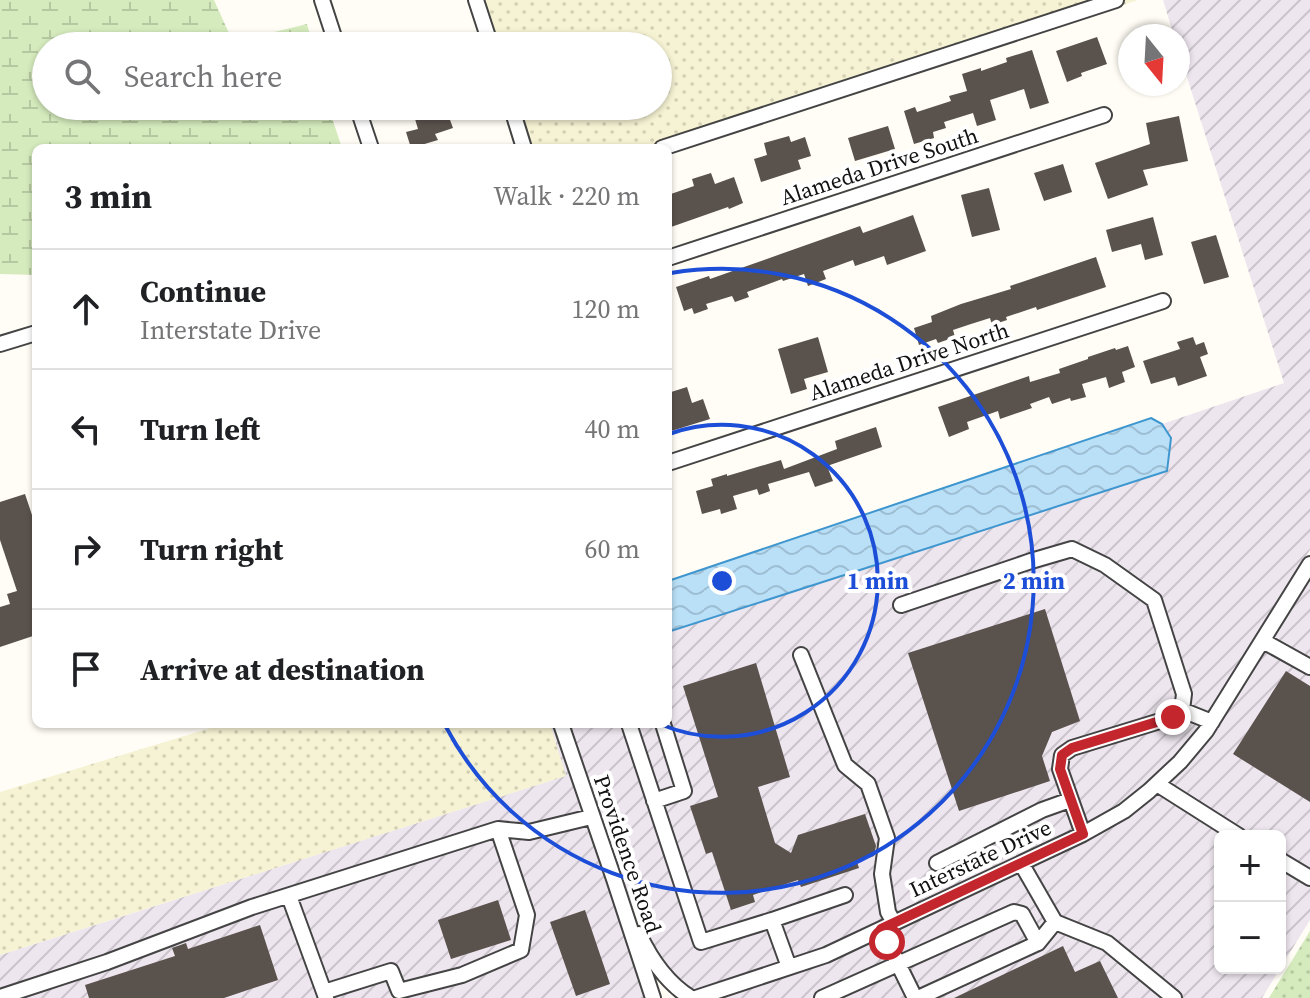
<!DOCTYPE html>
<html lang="en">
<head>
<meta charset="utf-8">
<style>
  body { margin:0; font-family:"Source Serif 4",serif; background:#f2f2f2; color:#202124 }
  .controls { position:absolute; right:24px; bottom:24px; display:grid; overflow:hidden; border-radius:12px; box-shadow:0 2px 6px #0004 }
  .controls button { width:72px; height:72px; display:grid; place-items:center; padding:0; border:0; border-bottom:2px solid #e0e0e0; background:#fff; color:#202124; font:40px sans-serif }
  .compass { position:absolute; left:1118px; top:24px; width:72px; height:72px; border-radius:50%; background:#fff; box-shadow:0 2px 6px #0004; rotate:162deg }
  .stop { position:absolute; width:24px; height:24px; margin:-18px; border:6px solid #c4262e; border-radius:50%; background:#fff }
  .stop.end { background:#c4262e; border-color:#fff; box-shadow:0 2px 8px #0008 }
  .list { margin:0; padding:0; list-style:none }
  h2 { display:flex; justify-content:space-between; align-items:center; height:104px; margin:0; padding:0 32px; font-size:34px }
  h2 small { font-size:26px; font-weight:400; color:#757577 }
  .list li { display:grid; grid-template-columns:52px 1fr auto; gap:24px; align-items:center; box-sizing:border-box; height:120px; padding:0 32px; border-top:2px solid #e0e0e0 }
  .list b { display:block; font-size:30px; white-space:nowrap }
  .list p { margin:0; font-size:26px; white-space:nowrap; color:#757577 }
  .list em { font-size:26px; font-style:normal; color:#757577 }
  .icon { flex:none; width:44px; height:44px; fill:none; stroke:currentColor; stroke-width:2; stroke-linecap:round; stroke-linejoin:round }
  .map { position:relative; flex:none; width:1310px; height:998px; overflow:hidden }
  .search { position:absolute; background:#fff; box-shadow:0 2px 6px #0004; left:32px; top:32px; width:640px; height:88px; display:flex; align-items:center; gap:20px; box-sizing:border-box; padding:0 28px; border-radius:44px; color:#757577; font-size:30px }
  .panel { position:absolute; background:#fff; box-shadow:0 2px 6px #0004; left:32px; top:144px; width:640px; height:584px; border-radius:12px }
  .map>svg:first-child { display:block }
  .industrial { fill:url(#industrial-furrows); fill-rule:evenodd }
  .farmland { fill:url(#farmland-dots) }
  .grass { fill:url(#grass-dots) }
  .wetland { fill:url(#wetland-marsh) }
  .water { fill:url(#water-waves); stroke:#3f96cf; stroke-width:2 }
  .building { fill:#5a524d }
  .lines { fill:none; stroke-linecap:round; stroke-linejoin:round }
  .minor-casing { stroke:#444; stroke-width:18 }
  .minor { stroke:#fff; stroke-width:14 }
  .route { stroke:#c4262e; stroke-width:10 }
  .ring { fill:none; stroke:#1d4ed8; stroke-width:4 }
  .labels { text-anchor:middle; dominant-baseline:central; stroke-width:8; stroke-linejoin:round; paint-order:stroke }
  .street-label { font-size:22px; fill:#111; stroke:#fff }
  .centre { fill:#1d4ed8; stroke:#fff; stroke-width:4 }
  .ring-label { font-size:24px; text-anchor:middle; font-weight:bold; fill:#1d4ed8; stroke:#fff; stroke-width:8; stroke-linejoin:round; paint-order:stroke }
</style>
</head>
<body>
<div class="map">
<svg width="1310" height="998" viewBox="0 0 1310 998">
  <defs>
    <pattern id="industrial-furrows" width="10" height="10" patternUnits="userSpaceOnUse" patternTransform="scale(2)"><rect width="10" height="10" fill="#eee6ef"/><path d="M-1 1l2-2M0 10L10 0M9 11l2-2" fill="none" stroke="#cbc4cc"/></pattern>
    <pattern id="farmland-dots" width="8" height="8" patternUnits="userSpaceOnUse" patternTransform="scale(2)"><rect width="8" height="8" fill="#f6f3d4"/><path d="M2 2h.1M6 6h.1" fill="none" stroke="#d2cfb5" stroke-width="1.8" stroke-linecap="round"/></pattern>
    <pattern id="grass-dots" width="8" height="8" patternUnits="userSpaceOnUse" patternTransform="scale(2)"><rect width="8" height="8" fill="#d5ebbd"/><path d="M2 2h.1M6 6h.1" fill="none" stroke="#b6c8a1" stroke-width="1.8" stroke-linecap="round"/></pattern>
    <pattern id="wetland-marsh" width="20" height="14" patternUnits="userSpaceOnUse" patternTransform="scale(2)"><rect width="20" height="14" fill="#d5ebbd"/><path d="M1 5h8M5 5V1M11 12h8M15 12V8" fill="none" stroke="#b6c8a1"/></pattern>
    <pattern id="water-waves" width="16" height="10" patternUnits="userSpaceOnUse" patternTransform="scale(2)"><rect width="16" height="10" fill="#b9e0f7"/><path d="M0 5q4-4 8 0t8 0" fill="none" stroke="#9ebfd3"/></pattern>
  </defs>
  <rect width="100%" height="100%" fill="#fffdf5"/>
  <path class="industrial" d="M1163 0H1310V550L1201 726 1175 756 1145 785 1120 804 1079 828 823 948 697 990 694 988 693 991 679 982 665 966 650 942 621 877 598 815 568 724H668V632L1167 471 1171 438 1162 424 1284 383 1178 49V36H1174Z
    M1310 578V920L1262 998H720L829 962 1086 841 1128 817 1154 797 1185 767 1211 736ZM1220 836H1280V968H1220Z
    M550 724H554L585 820 608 882 645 998H0V955L565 776Z"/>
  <path class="farmland" d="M478 0H1138L668 152V148H528L514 106H658V46H494Z
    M224 724H550L566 776 0 955V792Z"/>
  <path class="grass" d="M1310 931V998H1269Z"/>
  <path class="wetland" d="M0 0H214L233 42 307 24 313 46H46V106H328L342 148H36V275L0 274Z"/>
  <path class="water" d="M1151 418 1162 424 1171 438 1167 471 668 632V581Z"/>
  <path class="building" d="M1097 37 1107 64 1081 73 1082 76 1067 82 1056 51Z
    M1032 50 1049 103 1030 109 1024 89 990 100 996 120 977 126 973 113 944 122 946 128 933 132 934 138 914 144 904 111 915 107 917 112 951 101 949 96 967 91 962 74 981 68V71L1007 62 1006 58Z
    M446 109 453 128 435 134 438 140 411 148 406 132 418 129 415 119Z
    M1179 116 1188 161 1143 170 1148 185 1108 199 1095 163 1150 144 1146 123Z
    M888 126 895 149 855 161 848 138Z
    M789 136 791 142 805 137 811 156 798 160 801 169 761 182 754 159 767 155 764 143Z
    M1063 164 1072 192 1044 201 1034 173Z
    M711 173 715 184 734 177 743 203 729 209 728 207 671 227 668 219V195L694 186 692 179Z
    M989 188 1000 230 972 237 961 195Z
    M913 215 926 251 887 265 884 256 855 266 853 260 823 271 826 279 808 286 804 274 783 281 782 279 747 292 749 297 735 302 732 296 706 304 708 309 694 314 692 308 684 311 676 287 709 276 710 279 860 226 863 233Z
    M1153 217 1163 255 1145 260 1141 244 1112 252 1106 230Z
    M1216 235 1229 277 1204 284 1191 242Z
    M1096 257 1106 287 1037 310 1036 307 1006 317 1007 320 992 325 990 318 971 324 953 330 955 337 938 343 936 339 919 345 914 328 932 322 931 316 961 304 1011 289 1010 286Z
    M818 337 828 372 804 379 807 389 791 394 778 349Z
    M1193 337 1196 345 1204 342 1208 354 1200 357 1207 376 1178 386 1175 377 1151 384 1143 361 1180 349 1177 342Z
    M1128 346 1135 367 1122 372 1125 382 1109 388 1106 377 1082 384 1086 397 1071 401 1070 398 1052 404 1049 397 1030 404 1032 408 1000 419 998 411 967 422 969 429 949 437 938 407 1029 376 1030 382 1060 373 1059 369 1088 359V357L1115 348 1116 350Z
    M687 387 692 403 703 399 710 419 668 432V393Z
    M876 427 882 447 827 466 833 481 815 487 809 472 768 484 770 491 759 495 757 489 733 496 737 509 721 514 720 509 702 514 696 491 713 486 711 479 727 474V476L781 460 784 469 837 449 835 441Z
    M25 494 36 527V635L0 647V607L10 604 7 594 17 591 0 540V502Z
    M1045 609 1080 721 1052 732 1042 756 1050 781 959 811 908 653Z
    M756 663 790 777 758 787 775 843 791 853 798 835 865 814 876 846 874 856 857 862 859 868 801 887 798 880 753 895 755 902 731 910 712 852 706 854 690 806 718 797 683 686Z
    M1286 671 1310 686V802L1233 754Z
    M498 900 511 940 451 959 438 920Z
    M585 910 610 984 576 996 550 922Z
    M260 925 278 980 224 998H89L85 985 175 956 172 948 186 943 188 949Z
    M1063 946 1075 972 1100 961 1118 998H954Z"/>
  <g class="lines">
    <defs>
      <path id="minor" d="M322 0 337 46
        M476 0 491 46
        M357 106 371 148
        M511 106 524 148
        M662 148 1116 0
        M668 258 1104 115
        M0 344 36 333
        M668 463 1163 301
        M901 605 1031 561 1072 549 1105 565 1154 600 1184 694 1182 710 1173 717 1072 748 1062 755 1060 769 1083 834
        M1263 641 1310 667
        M801 655 845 765 868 784 887 838 882 874 888 912 894 923
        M1182 710 1212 722
        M561 724 614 879 653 998
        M629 724 701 942 772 920 789 967
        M1157 784 1239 836
        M654 801 684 791 663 724
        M1280 860 1310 878
        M937 863 1042 810 1070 800
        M289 896 324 992
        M772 920 845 895
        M1055 922 1107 943 1174 998
        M881 929 915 998
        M639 934C651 960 667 983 691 998
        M0 997 107 962 252 907 498 829 529 832 591 817
        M326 998 324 992 391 971 399 991 462 975 521 950 527 915 498 829
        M696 998 826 955 1083 834 1124 811 1149 791 1180 762 1206 731 1310 564
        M822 998 1014 912 1022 914 1038 943
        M918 998 1038 943 1055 922 1021 863"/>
    </defs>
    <use href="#minor" class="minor-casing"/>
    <use href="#minor" class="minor"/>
  </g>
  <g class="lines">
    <path class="route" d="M887 942 881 929 1083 834 1060 769 1062 755 1072 748 1173 717"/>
  </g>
  <g class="ring">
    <path d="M669 434A156 156 0 1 1 660 724"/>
    <path d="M671 273A312 312 0 1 1 445 725"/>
  </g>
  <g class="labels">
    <g class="street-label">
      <text transform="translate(879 166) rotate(-18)">Alameda Drive South</text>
      <text transform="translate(909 361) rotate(-18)">Alameda Drive North</text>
      <text transform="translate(628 854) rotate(71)">Providence Road</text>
      <text transform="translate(980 858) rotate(-25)">Interstate Drive</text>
    </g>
  </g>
  <circle cx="722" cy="581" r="12" class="centre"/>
  <g class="ring-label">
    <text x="878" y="589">1 min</text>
    <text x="1034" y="589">2 min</text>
  </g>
</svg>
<div class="controls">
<button>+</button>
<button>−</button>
</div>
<svg class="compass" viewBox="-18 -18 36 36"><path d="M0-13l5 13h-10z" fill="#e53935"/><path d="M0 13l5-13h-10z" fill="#757577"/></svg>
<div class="stop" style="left:887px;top:942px"></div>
<div class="stop end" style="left:1173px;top:717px"></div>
<div class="search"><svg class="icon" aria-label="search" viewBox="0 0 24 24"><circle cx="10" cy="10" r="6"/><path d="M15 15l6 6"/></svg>Search here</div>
<section class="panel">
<h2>3 min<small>Walk · 220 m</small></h2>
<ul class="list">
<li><svg class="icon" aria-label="ahead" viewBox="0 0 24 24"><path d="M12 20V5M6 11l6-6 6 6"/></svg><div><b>Continue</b><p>Interstate Drive</p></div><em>120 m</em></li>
<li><svg class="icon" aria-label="left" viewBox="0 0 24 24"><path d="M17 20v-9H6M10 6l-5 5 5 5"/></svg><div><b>Turn left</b></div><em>40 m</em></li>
<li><svg class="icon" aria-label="right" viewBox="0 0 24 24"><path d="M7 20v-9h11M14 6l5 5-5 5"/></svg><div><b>Turn right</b></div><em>60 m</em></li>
<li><svg class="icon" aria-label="arrive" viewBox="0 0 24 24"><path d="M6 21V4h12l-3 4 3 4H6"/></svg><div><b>Arrive at destination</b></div></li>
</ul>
</section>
</div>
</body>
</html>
